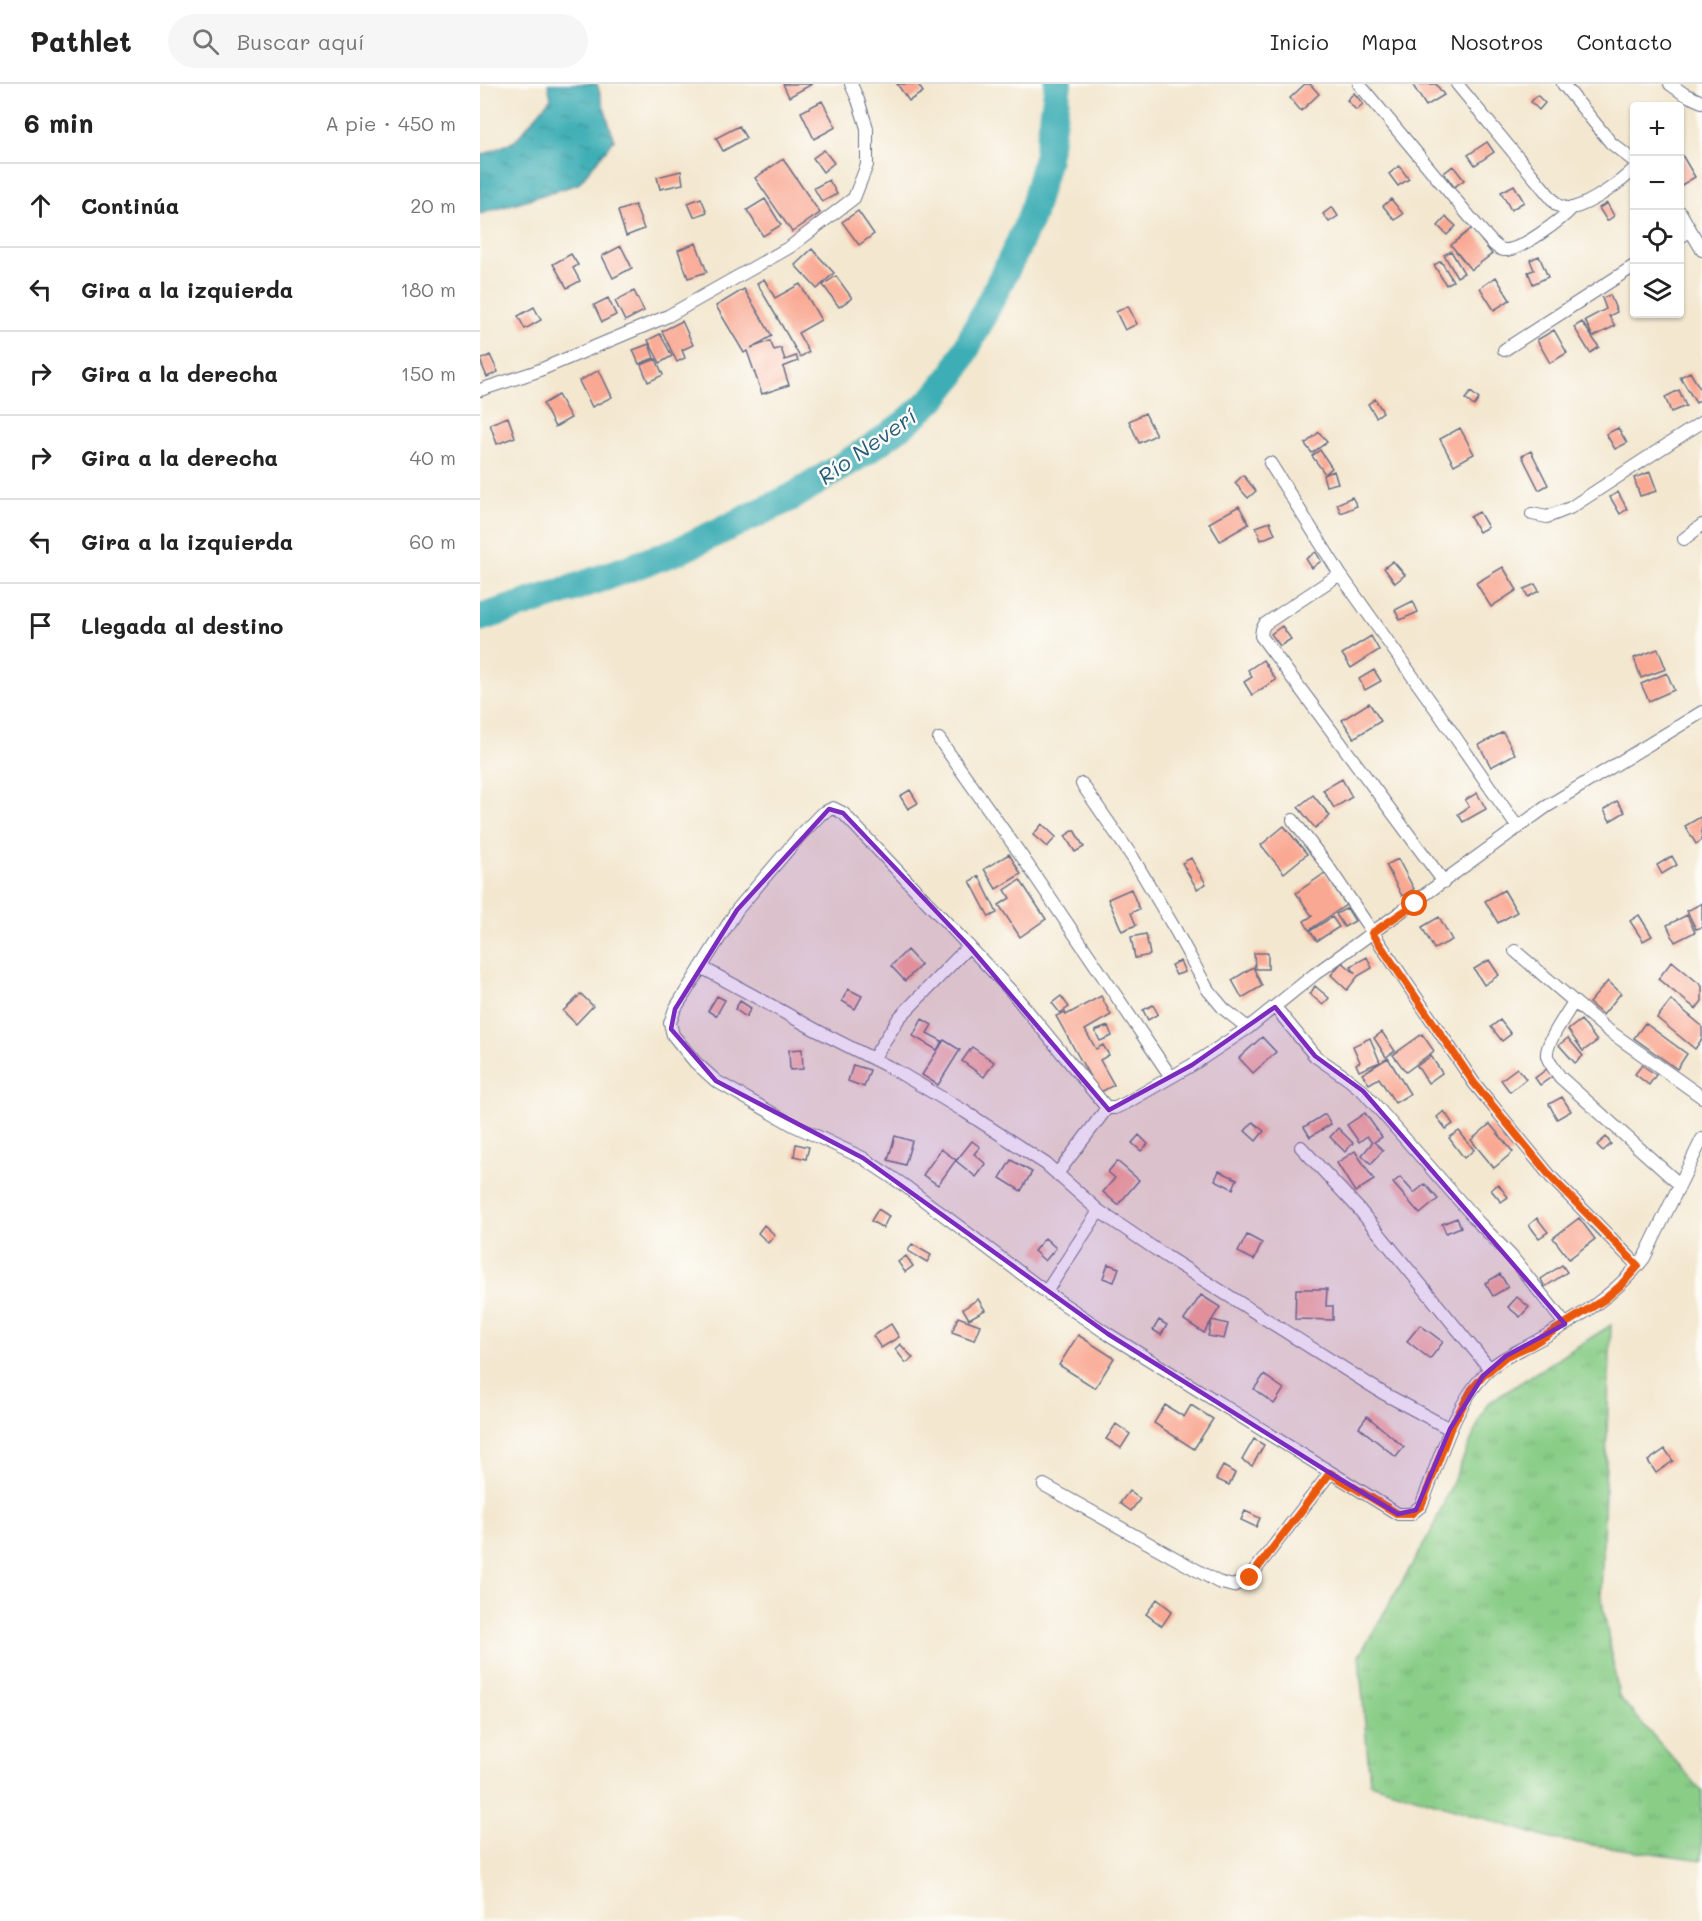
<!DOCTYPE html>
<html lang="es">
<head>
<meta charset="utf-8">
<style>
  body { margin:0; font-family:Mali,sans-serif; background:#f6f6f6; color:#222 }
  .controls { position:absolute; right:18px; top:18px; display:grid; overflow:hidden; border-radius:6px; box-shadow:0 2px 4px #0004 }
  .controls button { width:54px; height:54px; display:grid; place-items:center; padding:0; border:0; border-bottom:2px solid #e0e0e0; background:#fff; color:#222; font:30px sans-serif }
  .stop { position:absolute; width:18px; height:18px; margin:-14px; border:4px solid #ea580c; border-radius:50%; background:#fff }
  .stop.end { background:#ea580c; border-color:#fff; box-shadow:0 2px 6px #0008 }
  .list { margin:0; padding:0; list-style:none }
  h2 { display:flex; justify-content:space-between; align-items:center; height:78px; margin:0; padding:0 24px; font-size:26px }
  h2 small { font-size:20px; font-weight:400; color:#767676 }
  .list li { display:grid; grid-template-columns:39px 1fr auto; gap:18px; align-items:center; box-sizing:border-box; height:84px; padding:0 24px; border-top:2px solid #e0e0e0 }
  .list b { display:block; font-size:22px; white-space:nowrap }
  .list em { font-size:20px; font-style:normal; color:#767676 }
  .icon { flex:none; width:33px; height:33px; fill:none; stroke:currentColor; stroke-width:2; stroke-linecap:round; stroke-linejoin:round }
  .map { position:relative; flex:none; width:1222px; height:1837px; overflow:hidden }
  header { display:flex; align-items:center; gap:36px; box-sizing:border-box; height:84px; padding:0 30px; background:#fff; border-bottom:2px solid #e0e0e0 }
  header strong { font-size:28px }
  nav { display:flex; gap:33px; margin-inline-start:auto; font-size:21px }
  .search { width:420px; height:54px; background:#f6f6f6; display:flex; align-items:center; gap:15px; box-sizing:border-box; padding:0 21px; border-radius:33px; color:#767676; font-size:22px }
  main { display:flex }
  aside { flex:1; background:#fff }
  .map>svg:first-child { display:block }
  .grass { fill:url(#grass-tufts); stroke:#527e72; stroke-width:1.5 }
  .water { fill:url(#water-ripples); stroke:#2c6e8a; stroke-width:1.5 }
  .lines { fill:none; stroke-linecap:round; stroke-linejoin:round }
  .river { stroke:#3daeb5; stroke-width:28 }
  .building { fill:#f9a893 }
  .minor-casing { stroke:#676f86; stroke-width:14 }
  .minor { stroke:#fff; stroke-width:12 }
  .route { stroke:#ea580c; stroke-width:8 }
  .marked { fill:#7b2cbf; fill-opacity:0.2; stroke:#7b2cbf; stroke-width:4.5; stroke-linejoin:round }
  .labels { text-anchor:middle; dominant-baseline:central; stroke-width:5; stroke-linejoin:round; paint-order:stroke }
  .water-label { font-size:22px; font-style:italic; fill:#275b7c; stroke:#fdfcf7 }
</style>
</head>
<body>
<header>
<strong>Pathlet</strong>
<div class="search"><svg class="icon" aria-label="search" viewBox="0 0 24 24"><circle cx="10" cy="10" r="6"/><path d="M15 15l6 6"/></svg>Buscar aquí</div>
<nav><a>Inicio</a><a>Mapa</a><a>Nosotros</a><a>Contacto</a></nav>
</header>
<main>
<aside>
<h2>6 min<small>A pie · 450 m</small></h2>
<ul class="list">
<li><svg class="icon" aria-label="ahead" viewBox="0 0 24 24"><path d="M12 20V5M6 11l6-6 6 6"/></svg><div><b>Continúa</b></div><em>20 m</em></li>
<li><svg class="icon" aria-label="left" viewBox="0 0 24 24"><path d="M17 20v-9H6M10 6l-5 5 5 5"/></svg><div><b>Gira a la izquierda</b></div><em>180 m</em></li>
<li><svg class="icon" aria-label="right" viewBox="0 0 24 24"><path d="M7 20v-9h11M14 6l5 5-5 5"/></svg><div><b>Gira a la derecha</b></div><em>150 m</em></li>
<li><svg class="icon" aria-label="right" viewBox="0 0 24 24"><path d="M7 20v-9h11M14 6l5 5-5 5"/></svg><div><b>Gira a la derecha</b></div><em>40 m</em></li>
<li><svg class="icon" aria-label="left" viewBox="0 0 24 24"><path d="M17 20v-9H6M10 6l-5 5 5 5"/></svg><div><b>Gira a la izquierda</b></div><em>60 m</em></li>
<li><svg class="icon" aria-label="arrive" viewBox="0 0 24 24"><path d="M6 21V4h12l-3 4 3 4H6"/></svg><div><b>Llegada al destino</b></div></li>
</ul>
</aside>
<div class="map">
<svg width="1222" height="1837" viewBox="0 0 1222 1837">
  <defs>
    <pattern id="grass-tufts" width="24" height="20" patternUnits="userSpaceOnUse" patternTransform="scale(1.5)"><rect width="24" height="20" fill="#89cd87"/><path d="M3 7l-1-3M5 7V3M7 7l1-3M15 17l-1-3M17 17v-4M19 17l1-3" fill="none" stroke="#76b077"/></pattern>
    <pattern id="water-ripples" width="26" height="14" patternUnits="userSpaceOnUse" patternTransform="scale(1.5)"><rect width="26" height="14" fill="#3daeb5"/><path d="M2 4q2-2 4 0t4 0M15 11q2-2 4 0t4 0" fill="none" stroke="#328e96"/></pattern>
  </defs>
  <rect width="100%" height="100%" fill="#fdfcf7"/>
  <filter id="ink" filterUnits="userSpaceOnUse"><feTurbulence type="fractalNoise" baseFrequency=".0167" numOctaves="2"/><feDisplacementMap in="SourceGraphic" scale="12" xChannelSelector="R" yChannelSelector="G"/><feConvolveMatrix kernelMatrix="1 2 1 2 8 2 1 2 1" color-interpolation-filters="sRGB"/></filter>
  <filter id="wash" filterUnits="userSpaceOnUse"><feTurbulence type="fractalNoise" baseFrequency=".008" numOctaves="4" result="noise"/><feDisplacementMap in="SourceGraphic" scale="24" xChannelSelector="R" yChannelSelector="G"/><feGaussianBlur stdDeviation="1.35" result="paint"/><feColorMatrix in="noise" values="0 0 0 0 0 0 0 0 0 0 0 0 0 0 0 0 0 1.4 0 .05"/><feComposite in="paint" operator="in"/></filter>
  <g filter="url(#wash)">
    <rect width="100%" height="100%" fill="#f3e7cf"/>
    <path class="grass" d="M1131 1241 1121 1512 1139 1613 1222 1707V1776L1071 1755 890 1699 879 1572 950 1450 1007 1320Z"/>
    <path class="water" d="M68 0H117L134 56 98 100 0 130V72L35 57 71 14Z"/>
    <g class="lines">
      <path class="river" d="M0 534 88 506 200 466 312 413 388 366 424 340 454 314 474 289 535 168 551 133 567 74 578 0"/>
    </g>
    <g id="blocks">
      <path class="building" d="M303 0H332L309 13Z
        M417 0H438L443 8 429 17Z
        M825 0H830L839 10 821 27 810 14Z
        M932 0H956L964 11 946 22Z
        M874 9 883 20 876 26 867 16Z
        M1057 11 1065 19 1059 26 1051 18Z
        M342 17 356 43 334 55 321 28Z
        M259 42 266 54 243 67 236 54Z
        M1007 58 1014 68 995 81 988 71Z
        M344 66 354 79 343 88 333 74Z
        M1202 71 1215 93 1200 102V73Z
        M303 75 340 129 312 148 275 94Z
        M919 82 929 95 918 102 909 90Z
        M973 82 984 96 974 103 964 89Z
        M201 87 203 100 180 105 177 93Z
        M349 96 357 110 342 118 334 104Z
        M1034 101 1044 118 1031 126 1021 108Z
        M221 114 227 128 214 133 208 119Z
        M285 115 301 141 283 152 267 126Z
        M911 115 923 130 915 136 903 122Z
        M1127 119 1134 132 1127 137 1119 124Z
        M155 121 164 145 146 152 138 127Z
        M852 123 858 132 849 138 843 130Z
        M378 127 394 150 379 161 362 138Z
        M966 133 976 142 967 151 958 142Z
        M992 144 1012 170 991 186 971 161Z
        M216 159 227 188 208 194 198 166Z
        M141 162 152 184 133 194 122 172Z
        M332 165 354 189 337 205 315 181Z
        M971 167 984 189 977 193 964 171Z
        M91 170 98 181 93 184 100 197 87 204 73 180Z
        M1059 172 1068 193 1053 200 1048 188 1054 186 1050 176Z
        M961 177 973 197 966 201 954 181Z
        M356 192 372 214 359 223 343 201Z
        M1016 193 1030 216 1014 226 1000 204Z
        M284 195 295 214 320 200 341 236 318 249 329 268 320 273 277 199Z
        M264 205 292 252 271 264 290 257 294 266 301 264 305 276 316 272 318 277 303 283 309 301 282 310 267 267 264 269 236 222Z
        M154 207 164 227 145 237 135 217Z
        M1130 211 1137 228 1129 232 1135 242 1113 253 1105 236 1126 225 1122 214Z
        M128 214 136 231 122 238 114 221Z
        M648 222 657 240 645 246 636 228Z
        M54 223 61 236 45 245 38 232Z
        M202 237 213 261 202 266 205 274 197 278 182 247Z
        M1102 238 1119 263 1110 269 1094 243Z
        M1074 246 1087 269 1070 279 1057 256Z
        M180 250 192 272 180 279 168 256Z
        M169 260 174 274 159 280 153 266Z
        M10 271 18 288 7 293 0 276Z
        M176 275 183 291 168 298 161 281Z
        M119 286 132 313 112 323 99 297Z
        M1210 288 1222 308V316L1216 319 1200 293Z
        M1199 306 1206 322 1191 328 1185 313Z
        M991 308 999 315 994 322 985 315Z
        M78 311 91 334 75 343 63 320Z
        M895 315 903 328 896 333 888 320Z
        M665 329 676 351 659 359 649 337Z
        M28 333 35 353 17 360 10 340Z
        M980 344 994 370 974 381 960 355Z
        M1138 344 1147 359 1135 365 1126 350Z
        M839 348 847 358 832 369 825 360Z
        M840 366 852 384 845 390 832 372Z
        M1051 367 1068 401 1059 406 1042 372Z
        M854 387 858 399 846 402 843 391Z
        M1170 388 1177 407 1160 412 1154 394Z
        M763 391 776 407 768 414 755 399Z
        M1138 408 1147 425 1140 430 1130 413Z
        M872 413 877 422 861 429 857 420Z
        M759 422 769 440 740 457 729 439Z
        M999 428 1008 443 999 448 990 433Z
        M790 438 795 450 781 456 776 443Z
        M836 468 841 477 832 484 826 475Z
        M913 477 925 491 915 499 904 484Z
        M1023 483 1037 506 1011 523 996 499Z
        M1055 500 1059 507 1048 513 1044 505Z
        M933 517 938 528 920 536 915 526Z
        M802 542 811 555 800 562 791 550Z
        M891 552 899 566 871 584 862 570Z
        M1178 565 1186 585 1161 594 1154 574Z
        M783 576 796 596 772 611 764 598 772 593 768 586Z
        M894 586 901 597 885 606 879 595Z
        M1187 589 1194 606 1169 617 1161 600Z
        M889 619 901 637 874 654 862 636Z
        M1023 648 1035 670 1011 683 999 661Z
        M862 695 872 713 854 724 843 706Z
        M430 706 438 719 428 725 420 712Z
        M997 709 1006 725 983 738 978 730 989 723 985 716Z
        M833 711 850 732 835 744 818 723Z
        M1137 717 1145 728 1130 737 1124 726Z
        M1222 732V756L1216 760 1205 742Z
        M562 740 576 753 567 763 553 751Z
        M804 742 827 770 804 789 781 761Z
        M594 746 604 763 595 768 585 752Z
        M529 770 541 790 516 805 504 785Z
        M1192 772 1197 781 1182 790 1177 781Z
        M711 774 726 800 717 805 702 779Z
        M918 775 934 805 922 812 906 781Z
        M845 789 866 821 829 846 824 837 832 832 816 809Z
        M499 792 517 829 509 833 490 797Z
        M540 796 566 835 540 853 519 821 530 814 525 806Z
        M651 805 659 825 651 829 656 841 642 847 628 815Z
        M1024 806 1037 828 1018 839 1005 817Z
        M1222 819V843L1216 845 1207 827Z
        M867 824 875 837 864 843 856 830Z
        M1159 831 1172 852 1163 857 1150 837Z
        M1207 831 1215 848 1195 858 1187 841Z
        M852 833 859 843 837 857 830 847Z
        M959 833 972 856 954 865 942 843Z
        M666 850 670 871 655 874 651 853Z
        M427 866 441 881 425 897 411 882Z
        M774 869H788V885H775Z
        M887 873 892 884 878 892 867 906 851 891 862 878 875 889 871 882Z
        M1009 876 1019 891 1004 901 994 885Z
        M700 877 705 888 696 891 691 881Z
        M1192 877 1222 902V917L1216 925 1178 895Z
        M773 883 782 902 762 914 752 896Z
        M1128 897 1141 909 1123 931 1109 919Z
        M835 902 849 914 843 921 830 910Z
        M368 905 382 912 375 925 362 917Z
        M101 910 113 922 96 940 83 927Z
        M237 912 245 916 236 932 228 927Z
        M581 912 589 923 580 929 572 919Z
        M621 912 631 931 605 946 616 965 623 961 629 971 620 976 634 1001 619 1009 576 932 585 928 586 931Z
        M1191 916 1222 942V955L1215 965 1177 934Z
        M260 917 271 924 266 933 255 925Z
        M673 921 678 930 668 936 663 926Z
        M442 935 452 941 447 949 462 957 457 966 433 952Z
        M1020 936 1031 950 1022 957 1011 943Z
        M1101 936 1117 957 1103 967 1088 946Z
        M1165 939 1207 970 1197 985 1154 954Z
        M628 942 632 952 620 957 615 947Z
        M902 948 915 967 906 973 894 954Z
        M942 950 954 967 926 988 913 971Z
        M782 953 796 968 773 989 759 974Z
        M890 954 900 978 879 987 876 980 880 978 873 962Z
        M1088 954 1103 972 1095 979 1079 961Z
        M464 956 480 966 458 1001 442 991Z
        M492 963 514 978 504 993 482 977Z
        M322 965 323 985 310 986 309 966Z
        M951 972 962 989 948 999 937 982Z
        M908 974 930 1010 915 1019 899 994 889 1000 882 990Z
        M373 981 390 986 384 1003 368 997Z
        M1162 981 1176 991 1169 1001 1155 990Z
        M1037 984 1046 995 1030 1008 1021 996Z
        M1067 985 1073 992 1060 1001 1055 994Z
        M1082 1013 1091 1027 1077 1035 1069 1020Z
        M964 1027 973 1040 966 1045 957 1033Z
        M885 1029 902 1053 894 1058 903 1066 891 1080 882 1071 892 1059 887 1052 879 1058 867 1041Z
        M845 1030 851 1040 830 1053 824 1043Z
        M773 1038 784 1047 776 1057 765 1047Z
        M1010 1040 1033 1068 1014 1084 991 1056Z
        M858 1044 873 1059 865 1068 850 1053Z
        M979 1047 994 1066 984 1074 969 1054Z
        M659 1051 668 1060 661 1067 652 1059Z
        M415 1052 432 1057 425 1081 408 1076Z
        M1126 1053 1131 1060 1123 1067 1117 1061Z
        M492 1057 500 1063 494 1070 506 1080 496 1093 476 1077Z
        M316 1060 329 1063 326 1075 314 1072Z
        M461 1065 476 1076 458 1101 443 1091Z
        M875 1067 894 1096 875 1108 857 1079Z
        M531 1076 552 1088 541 1107 520 1094Z
        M637 1077 659 1096 638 1121 623 1108 635 1094 628 1088Z
        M739 1087 757 1095 753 1105 735 1096Z
        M920 1093 934 1109 945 1100 958 1115 940 1130 913 1099Z
        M1018 1100 1028 1113 1021 1118 1011 1106Z
        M398 1125 409 1132 403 1144 391 1137Z
        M977 1134 981 1143 966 1149 962 1140Z
        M1057 1134 1068 1148 1059 1154 1049 1141Z
        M1099 1134 1115 1155 1089 1175 1073 1154Z
        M284 1141 295 1151 288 1159 278 1149Z
        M767 1151 782 1159 774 1176 758 1168Z
        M565 1154 576 1164 565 1177 554 1167Z
        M432 1160 451 1171 447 1178 428 1167Z
        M426 1172 433 1182 425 1188 418 1178Z
        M628 1180 639 1184 634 1198 623 1194Z
        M1082 1181 1087 1188 1065 1203 1061 1195Z
        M1020 1190 1028 1203 1013 1212 1005 1199Z
        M816 1205H847L846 1222H853V1236L815 1235Z
        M721 1211 740 1223 724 1249 704 1236Z
        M1037 1213 1049 1223 1040 1233 1028 1223Z
        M498 1215 505 1226 489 1235 483 1225Z
        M478 1233 500 1241 494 1256 472 1248Z
        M679 1236 687 1241 681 1251 673 1246Z
        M732 1236 748 1240 744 1255 728 1252Z
        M411 1240 419 1253 401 1264 393 1252Z
        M940 1241 963 1258 950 1275 927 1257Z
        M598 1251 634 1274 615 1304 579 1281Z
        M420 1260 433 1274 426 1279 415 1265Z
        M784 1291 804 1305 794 1320 774 1305Z
        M685 1321 704 1333 711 1321 733 1335 714 1365 674 1339Z
        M887 1332 924 1363 916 1373 879 1343Z
        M636 1340 650 1350 641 1364 626 1355Z
        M774 1355 784 1361 772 1382 762 1376Z
        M1185 1365 1193 1377 1176 1389 1168 1377Z
        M743 1382 755 1389 749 1401 736 1395Z
        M649 1407 660 1415 651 1427 640 1419Z
        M765 1427 780 1434 776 1443 761 1436Z
        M677 1515 692 1527 682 1542 666 1530Z"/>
    </g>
  </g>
  <g filter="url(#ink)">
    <use href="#blocks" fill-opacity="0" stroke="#676f86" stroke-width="1.5"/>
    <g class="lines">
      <defs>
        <path id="minor" d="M879 0 999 144C1006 151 1015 165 1024 166 1039 168 1082 135 1092 124
          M977 0 1077 121C1082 123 1086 125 1092 124 1111 120 1141 98 1154 85
          M1083 0 1131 59 1154 77
          M1190 0 1204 10 1222 18
          M1200 128 1222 166
          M1200 153 1210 147
          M1024 266 1154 182
          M0 306 55 288 188 232 310 163 374 114 387 81V44L378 16 371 0
          M790 379 860 490 960 631 1038 744
          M1052 430 1067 433 1090 424 1222 338
          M1204 455 1222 441
          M860 490 785 540 782 545 781 552 964 798
          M1222 628 1066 723 835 890 768 944 712 981 646 1019 635 1024H627L532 908 363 729 353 724 341 730 318 754 257 826 195 925 190 939 193 951 215 978 236 997 313 1041 383 1074 425 1102 566 1208 628 1250 918 1430H931L941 1422C958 1381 973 1323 1004 1291 1018 1275 1035 1269 1053 1259 1095 1236 1135 1212 1164 1174L1222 1055
          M459 655 543 774 691 993
          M602 700 653 774 696 847 728 906 744 925 768 944
          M813 736 849 784 994 999 1071 1093 1158 1182
          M1035 867 1125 944 1222 1013
          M221 883 336 946 415 986 484 1027 566 1080 619 1127 687 1173 903 1309 970 1345
          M1093 919C1087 930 1065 959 1067 972 1069 979 1076 987 1080 993L1199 1100
          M795 923 835 972 868 995 883 1007 999 1139 1032 1173 1085 1240
          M393 975 419 934 489 862
          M821 1063 878 1124 1010 1285
          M577 1090 627 1024
          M566 1208 619 1127
          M564 1401 738 1498 753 1502 769 1494 850 1389"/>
      </defs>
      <use href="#minor" class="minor-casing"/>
      <use href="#minor" class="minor"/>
    </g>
  </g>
  <g class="lines" filter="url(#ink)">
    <path class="route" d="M770 1494 850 1389 918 1430H931L941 1422 949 1402 970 1345 992 1305 1003 1292 1026 1272 1051 1261 1125 1215 1140 1202 1158 1182 1071 1093 994 999 892 849 935 820"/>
  </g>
  <path class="marked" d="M349 725 363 729 489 862 629 1026 712 981 795 923 835 972 883 1007 1085 1240 1026 1272 1003 1292 970 1345 936 1426 918 1430 850 1389 628 1250 383 1074 236 997 191 945 195 925 257 826Z"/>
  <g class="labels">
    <g class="water-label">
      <text transform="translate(387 362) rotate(-35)">Río Neverí</text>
    </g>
  </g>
</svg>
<div class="controls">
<button>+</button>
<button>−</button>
<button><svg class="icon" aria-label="locate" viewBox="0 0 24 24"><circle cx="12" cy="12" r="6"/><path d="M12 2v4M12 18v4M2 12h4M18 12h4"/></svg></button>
<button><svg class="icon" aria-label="layers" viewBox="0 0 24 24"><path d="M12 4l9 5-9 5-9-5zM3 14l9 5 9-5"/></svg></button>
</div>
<div class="stop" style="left:935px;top:820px"></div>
<div class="stop end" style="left:770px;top:1494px"></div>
</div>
</main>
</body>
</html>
